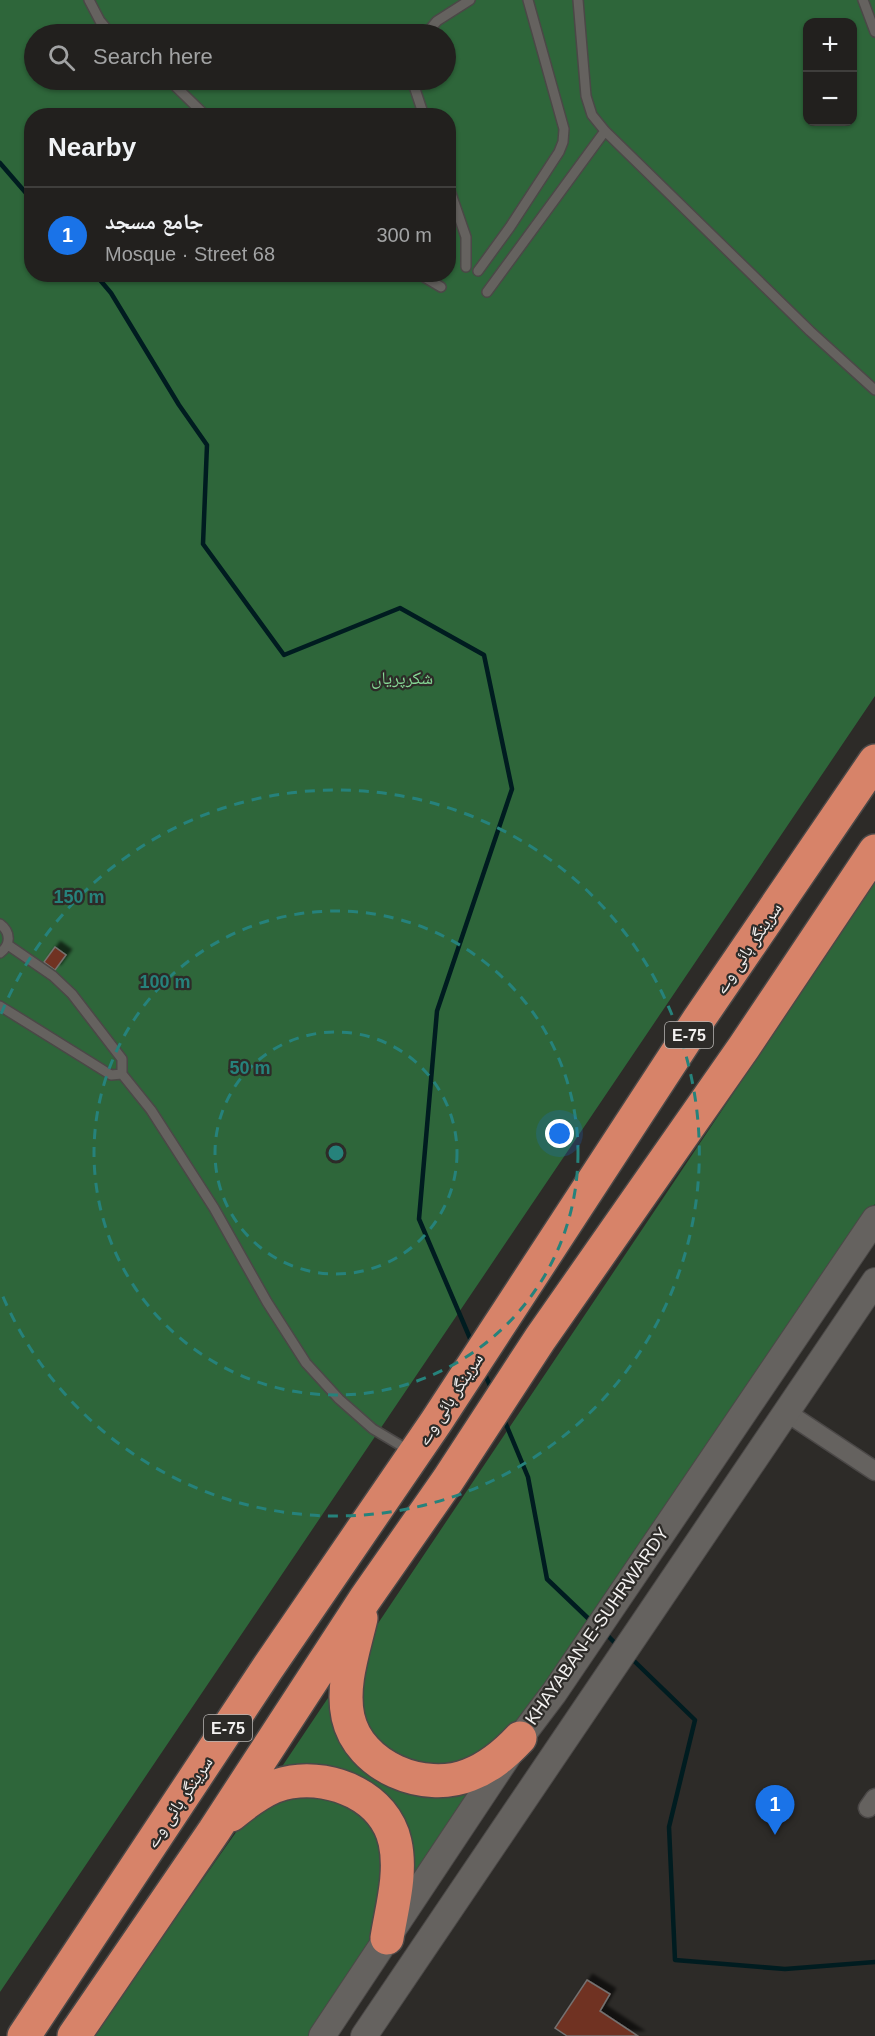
<!DOCTYPE html>
<html lang="en">
<head>
<meta charset="utf-8">
<style>
  body { margin:0; font-family:Helvetica,"Noto Naskh Arabic",sans-serif; background:#2a2827; color:#f1f3f6 }
  .controls { position:absolute; right:18px; top:18px; display:grid; overflow:hidden; border-radius:12px; box-shadow:0 2px 4px #0004 }
  .controls button { width:54px; height:54px; display:grid; place-items:center; padding:0; border:0; border-bottom:2px solid #3f3e3c; background:#22201e; color:#f1f3f6; font:30px sans-serif }
  .you { position:absolute; left:560px; top:1134px; width:21px; height:21px; margin:-15px; border:4px solid #fff; border-radius:50%; background:#1a73e8; box-shadow:0 0 0 9px #1a73e833 }
  .badge { display:grid; place-items:center; width:39px; height:39px; border-radius:50%; background:#1a73e8; color:#fff; font-size:20px; font-weight:700 }
  .pin { position:absolute; translate:-50% -50px; filter:drop-shadow(0 2px 3px #0008) }
  .pin::after { content:''; position:absolute; top:32px; width:21px; height:18px; background:inherit; clip-path:polygon(0 0,100% 0,50% 100%) }
  .list { margin:0; padding:0; list-style:none }
  h2 { display:flex; justify-content:space-between; align-items:center; height:78px; margin:0; padding:0 24px; font-size:26px }
  h2 small { font-size:20px; font-weight:400; color:#a2a3a4 }
  .list li { display:grid; grid-template-columns:39px 1fr auto; gap:18px; align-items:center; box-sizing:border-box; height:96px; padding:0 24px; border-top:2px solid #3f3e3c }
  .list b { display:block; font-size:22px; white-space:nowrap }
  .list p { margin:0; font-size:20px; white-space:nowrap; color:#a2a3a4 }
  .list em { font-size:20px; font-style:normal; color:#a2a3a4 }
  .icon { flex:none; width:33px; height:33px; fill:none; stroke:currentColor; stroke-width:2; stroke-linecap:round; stroke-linejoin:round }
  .map { position:relative; flex:none; width:875px; height:2036px; overflow:hidden }
  .search { position:absolute; background:#22201e; box-shadow:0 2px 4px #0004; left:24px; top:24px; width:432px; height:66px; display:flex; align-items:center; gap:15px; box-sizing:border-box; padding:0 21px; border-radius:33px; color:#a2a3a4; font-size:22px }
  .panel { position:absolute; background:#22201e; box-shadow:0 2px 4px #0004; left:24px; top:108px; width:432px; height:174px; border-radius:24px }
  .map>svg:first-child { display:block }
  .forest { fill:#2e663a; fill-rule:evenodd }
  .lines { fill:none; stroke-linecap:round; stroke-linejoin:round }
  .stream { stroke:#001c20; stroke-width:4.5 }
  .building { fill:#6f3120; stroke:#757170; stroke-width:1.5; filter:url(#shadow) }
  .lane-casing { stroke:#4b4847; stroke-width:12 }
  .street-casing { stroke:#4b4847; stroke-width:21 }
  .secondary-casing { stroke:#4b4847; stroke-width:28 }
  .highway-casing { stroke:#4b4847; stroke-width:36 }
  .lane { stroke:#65625f; stroke-width:9 }
  .street { stroke:#65625f; stroke-width:18 }
  .secondary { stroke:#65625f; stroke-width:26 }
  .highway { stroke:#d78369; stroke-width:33 }
  .ring { fill:none; stroke:#26827b; stroke-width:3; stroke-dasharray:10 8 }
  .labels { text-anchor:middle; dominant-baseline:central; stroke-width:4.5; stroke-linejoin:round; paint-order:stroke }
  .shield { fill:#2d2b28; stroke:#b8b6b4; stroke-width:1.5 }
  .shield-label { font-size:16px; font-weight:bold; fill:#f3f1f0 }
  .park-label { font-size:18px; fill:#86d795; stroke:#2d2b28 }
  .street-label { font-size:18px; fill:#f3f1f0; stroke:#2d2b28 }
  .centre { fill:#26827b; stroke:#2d2b28; stroke-width:3 }
  .ring-label { font-size:18px; text-anchor:middle; font-weight:bold; fill:#26827b; stroke:#2d2b28; stroke-width:4.5; stroke-linejoin:round; paint-order:stroke }
</style>
</head>
<body>
<div class="map">
<svg width="875" height="2036" viewBox="0 0 875 2036">
  <defs>
    <filter id="shadow"><feDropShadow dx="5.5" dy="-5.5" stdDeviation="1.5" flood-color="#0009"/></filter>
  </defs>
  <rect width="100%" height="100%" fill="#2d2b28"/>
  <path class="forest" d="M0 0H875V696L0 1992ZM808 22H852V122H808ZM34 34H446V80H34ZM32 116H448V274H32Z
    M875 882V1204L517 1729 313 2036H92L275 1777Z"/>
  <g class="lines">
    <path class="stream" d="M0 163 32 200
      M95 274 111 293 179 405 207 445 203 544 284 655 400 608 484 655 512 789 437 1011 419 1219 472 1343
      M483 1370 492 1390
      M503 1417 528 1477 547 1579 593 1623
      M604 1632 617 1645
      M630 1657 695 1720 669 1827 675 1960 785 1969 875 1962"/>
  </g>
  <path class="building" d="M55 947 66 955 55 970 44 962Z
    M587 1980 610 1994 600 2011 638 2036H567L555 2028Z"/>
  <g class="lines">
    <defs>
      <path id="lane" d="M89 0 100 21 111 34
        M578 0 586 96 592 115 605 131 810 331 875 390
        M863 0 875 32
        M426 34 437 21 470 0
        M169 80 206 116
        M412 80 424 116
        M448 185 466 237V267
        M478 271 510 227 559 152 563 142 564 129 528 0
        M419 274 441 287
        M487 292 605 131
        M0 924C11 932 11 945 0 953
        M8 945 53 976 72 994 122 1059V1074L151 1110 214 1208 267 1302 306 1363 339 1399 373 1429 410 1451
        M0 1006 111 1075 122 1074"/>
      <path id="street" d="M786 1412 875 1471
        M868 1808 875 1798"/>
      <path id="secondary" d="M322 2036 520 1738 554 1693 875 1219
        M364 2036 875 1281"/>
      <path id="highway" d="M361 1618C354 1649 341 1685 348 1717 359 1767 424 1793 469 1775 490 1767 505 1754 520 1738
        M231 1815C248 1801 269 1785 291 1782 333 1775 385 1797 395 1842 402 1873 392 1907 387 1938
        M24 2036 267 1669 436 1422 699 1019 875 761
        M74 2036 214 1831 365 1599 448 1480 540 1339 744 1047 875 851"/>
    </defs>
    <use href="#lane" class="lane-casing"/>
    <use href="#street" class="street-casing"/>
    <use href="#secondary" class="secondary-casing"/>
    <use href="#highway" class="highway-casing"/>
    <use href="#lane" class="lane"/>
    <use href="#street" class="street"/>
    <use href="#secondary" class="secondary"/>
    <use href="#highway" class="highway"/>
  </g>
  <g class="ring">
    <circle cx="336" cy="1153" r="121"/>
    <circle cx="336" cy="1153" r="242"/>
    <path d="M1 1014A363 363 0 1 1 1 1292"/>
  </g>
  <g class="labels">
    <g class="shield">
      <rect x="665" y="1022" width="48" height="26" rx="4.5"/>
      <rect x="204" y="1715" width="48" height="26" rx="4.5"/>
    </g>
    <g class="shield-label">
      <text x="689" y="1035">E-75</text>
      <text x="228" y="1728">E-75</text>
    </g>
    <g class="park-label">
      <text x="402" y="678">شکرپریاں</text>
    </g>
    <g class="street-label">
      <text transform="translate(748 948) rotate(-56)">سرینگر ہائی وے</text>
      <text transform="translate(450 1399) rotate(-57)">سرینگر ہائی وے</text>
      <text transform="translate(597 1626) rotate(-55)">KHAYABAN-E-SUHRWARDY</text>
      <text transform="translate(179 1802) rotate(-56)">سرینگر ہائی وے</text>
    </g>
  </g>
  <circle cx="336" cy="1153" r="9" class="centre"/>
  <g class="ring-label">
    <text x="79" y="903">150 m</text>
    <text x="165" y="988">100 m</text>
    <text x="250" y="1074">50 m</text>
  </g>
</svg>
<div class="controls">
<button>+</button>
<button>−</button>
</div>
<div class="you"></div>
<div class="pin badge" style="left:775px;top:1835px">1</div>
<div class="search"><svg class="icon" aria-label="search" viewBox="0 0 24 24"><circle cx="10" cy="10" r="6"/><path d="M15 15l6 6"/></svg>Search here</div>
<section class="panel">
<h2>Nearby<small></small></h2>
<ul class="list">
<li><span class="badge">1</span><div><b>جامع مسجد</b><p>Mosque · Street 68</p></div><em>300 m</em></li>
</ul>
</section>
</div>
</body>
</html>
